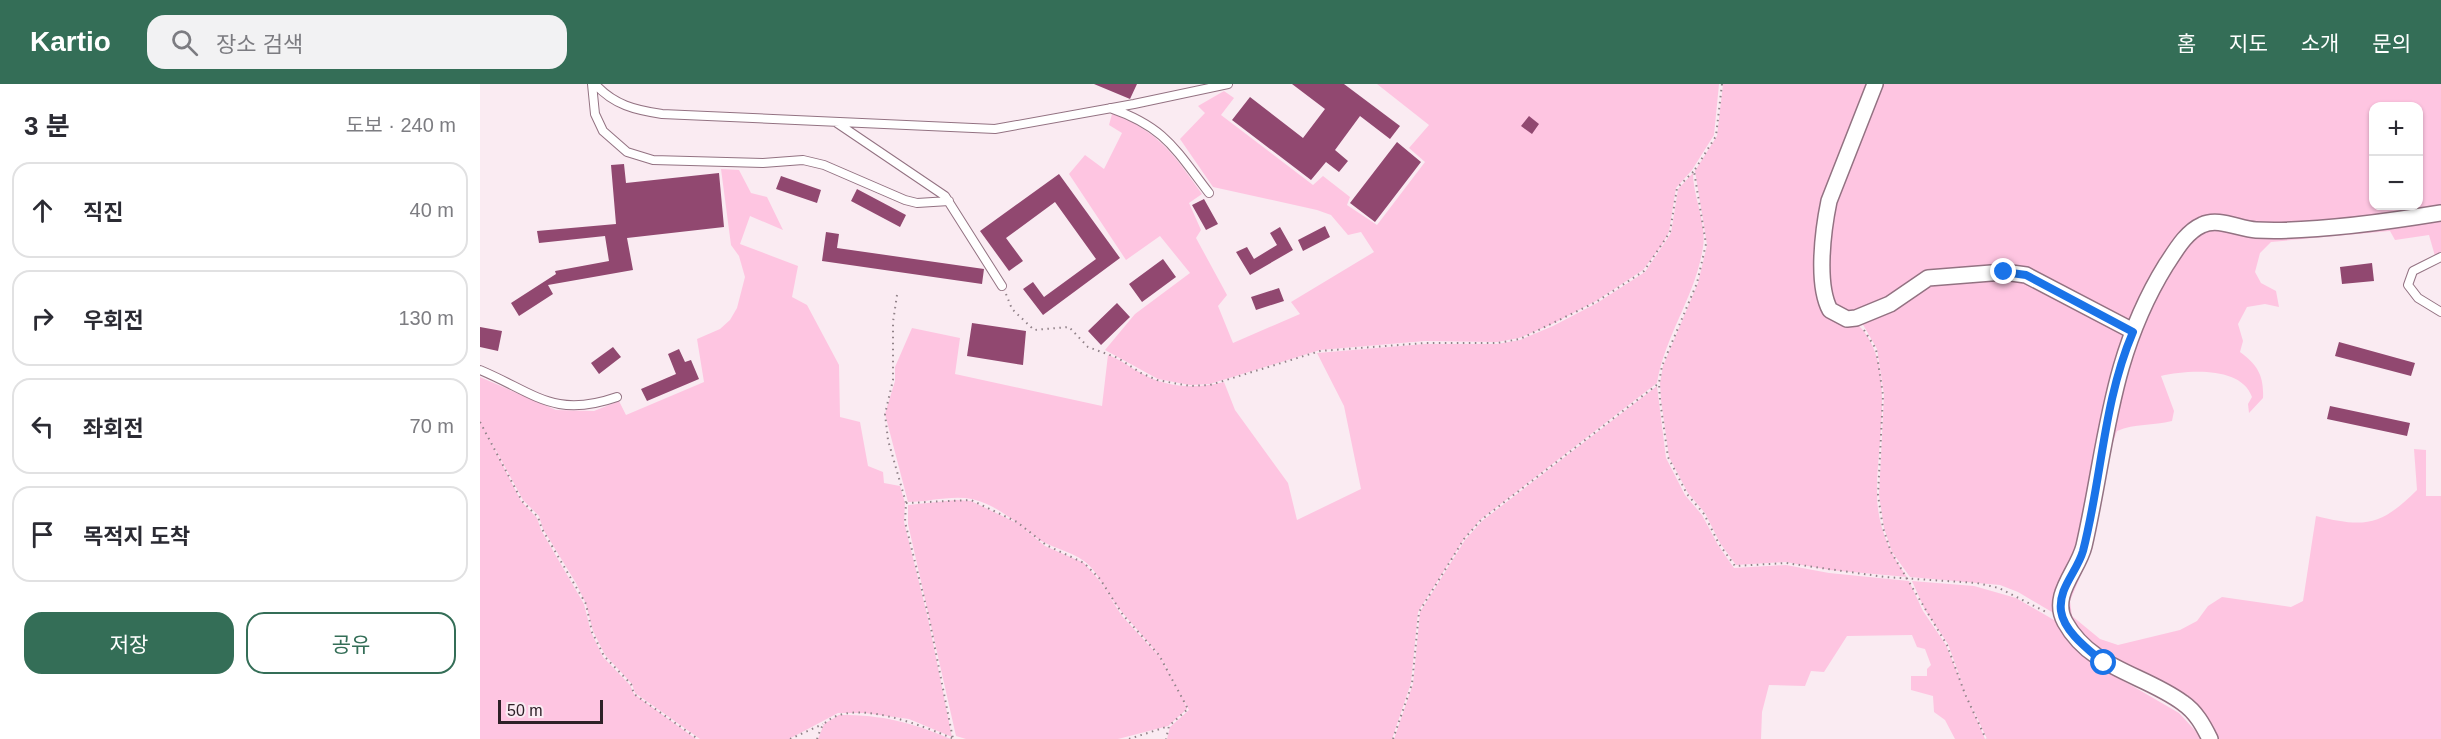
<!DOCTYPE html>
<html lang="ko">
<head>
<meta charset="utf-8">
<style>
  body { margin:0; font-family:Arial,"Noto Sans KR",sans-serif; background:#f2f2f3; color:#2b2b33 }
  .controls { position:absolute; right:18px; top:18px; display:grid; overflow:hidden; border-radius:12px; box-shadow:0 2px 4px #0004 }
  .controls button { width:54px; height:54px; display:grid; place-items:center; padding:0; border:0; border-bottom:2px solid #e1e1e2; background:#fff; color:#2b2b33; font:30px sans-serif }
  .scale { position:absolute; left:18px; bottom:15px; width:105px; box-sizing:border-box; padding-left:6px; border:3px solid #2e2027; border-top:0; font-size:16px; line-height:21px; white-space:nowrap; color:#2e2027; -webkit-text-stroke:4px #faebf2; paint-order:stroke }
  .stop { position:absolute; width:18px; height:18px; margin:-14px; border:4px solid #1a73e8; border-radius:50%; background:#fff }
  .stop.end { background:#1a73e8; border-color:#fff; box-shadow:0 2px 6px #0008 }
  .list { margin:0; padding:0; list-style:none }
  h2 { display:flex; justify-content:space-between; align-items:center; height:78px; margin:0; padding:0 24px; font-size:26px }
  h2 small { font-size:20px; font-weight:400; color:#7c7c81 }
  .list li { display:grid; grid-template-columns:39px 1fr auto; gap:18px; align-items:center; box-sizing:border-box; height:96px; margin:0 12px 12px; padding:0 12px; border:2px solid #e1e1e2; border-radius:18px }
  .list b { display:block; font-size:22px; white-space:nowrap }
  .list em { font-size:20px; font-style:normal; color:#7c7c81 }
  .actions { display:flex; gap:12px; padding:18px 24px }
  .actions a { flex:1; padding:14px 0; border:2px solid #346e57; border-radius:18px; text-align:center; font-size:21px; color:#346e57 }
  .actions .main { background:#346e57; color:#fff }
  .icon { flex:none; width:33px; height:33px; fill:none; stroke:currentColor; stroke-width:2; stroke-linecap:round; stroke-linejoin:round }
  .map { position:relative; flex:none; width:1961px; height:655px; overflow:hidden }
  header { display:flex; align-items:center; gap:36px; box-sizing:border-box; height:84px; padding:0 30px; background:#346e57; color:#fff }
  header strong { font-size:28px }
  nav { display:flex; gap:33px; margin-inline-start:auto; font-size:21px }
  .search { width:420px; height:54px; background:#f2f2f3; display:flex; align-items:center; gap:15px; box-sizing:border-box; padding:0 21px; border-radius:18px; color:#7c7c81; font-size:22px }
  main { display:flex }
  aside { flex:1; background:#fff }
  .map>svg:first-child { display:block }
  .green { fill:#fec5e1; fill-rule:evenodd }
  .building { fill:#914870 }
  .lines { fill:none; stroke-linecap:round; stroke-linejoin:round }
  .service-casing { stroke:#937282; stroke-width:10 }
  .minor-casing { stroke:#937282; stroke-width:18 }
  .path { stroke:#918289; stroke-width:2; stroke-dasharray:1.5 4.5; stroke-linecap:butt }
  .service { stroke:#fff; stroke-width:8 }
  .minor { stroke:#fff; stroke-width:15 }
  .route { stroke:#1a73e8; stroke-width:8 }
</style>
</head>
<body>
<header>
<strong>Kartio</strong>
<div class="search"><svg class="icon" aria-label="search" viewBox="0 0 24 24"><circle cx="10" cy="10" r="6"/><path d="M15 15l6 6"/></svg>장소 검색</div>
<nav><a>홈</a><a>지도</a><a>소개</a><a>문의</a></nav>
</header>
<main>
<aside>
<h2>3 분<small>도보 · 240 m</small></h2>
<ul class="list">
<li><svg class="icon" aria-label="ahead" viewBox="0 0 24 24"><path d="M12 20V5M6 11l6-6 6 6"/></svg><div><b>직진</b></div><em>40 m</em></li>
<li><svg class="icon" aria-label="right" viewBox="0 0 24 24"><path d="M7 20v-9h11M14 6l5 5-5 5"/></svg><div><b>우회전</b></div><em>130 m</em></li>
<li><svg class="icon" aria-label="left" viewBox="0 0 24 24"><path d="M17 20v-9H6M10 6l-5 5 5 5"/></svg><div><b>좌회전</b></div><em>70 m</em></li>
<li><svg class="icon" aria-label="arrive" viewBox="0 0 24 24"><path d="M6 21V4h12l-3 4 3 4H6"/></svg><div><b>목적지 도착</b></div></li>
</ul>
<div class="actions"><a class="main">저장</a><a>공유</a></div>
</aside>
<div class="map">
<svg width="1961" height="655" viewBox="0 0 1961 655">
  <rect width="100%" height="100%" fill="#faebf2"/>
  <path class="green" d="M897 0H1239L1234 51 1212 86 1196 104 1189 148 1182 161 1163 186 1116 217 1072 240 1039 254 1017 258 945 257 840 266 730 300 710 301 678 295 625 266 655 230 710 189 680 152 646 176 589 90 605 71 624 85 642 49 629 41 632 30C678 46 695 72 722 110L709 119 721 146 716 154 747 211 738 222 753 259 820 230 811 218 894 168 881 148 868 151 851 131 837 126 733 103 700 55 725 29 718 22 744 7 754 14 741 31 833 101 843 92 870 113 867 121 897 141 945 78 929 64 949 41Z
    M1243 0H1391L1356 78 1351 98 1343 220C1353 225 1367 230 1375 238 1419 276 1396 358 1397 409 1397 441 1409 468 1427 493L1350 486 1306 478 1256 481 1240 459 1225 429 1208 409 1189 373 1181 316 1180 299 1183 282 1218 199 1227 161 1215 87 1237 52Z
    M1397 0H1961V125L1810 141 1731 135 1663 208 1647 241 1561 195 1472 189 1394 224 1359 230 1346 207 1356 99ZM1894 22H1938V122H1894Z
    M241 85 259 86 271 109 287 113 303 146 270 132 260 160 318 182 312 213 327 221 359 281 360 333 380 338 388 382 403 388 404 399 420 402 425 419 424 438 448 534 472 653 429 635 385 629H358L309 655H220L155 609 152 600 125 571 113 547 106 520 96 499 63 445 59 432 43 416 8 352 41 417 57 434 61 446 104 520 111 548 123 573 150 601 154 610 216 655H0V293L76 326 114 327 139 317 146 331 224 298 217 255 240 245 250 236 257 224 265 193 259 172 251 161Z
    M1213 89C1213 113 1227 139 1223 163 1216 211 1185 251 1177 299L1000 436 984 455 938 528 931 599 912 655H687L690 643 709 626 704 617 707 625 688 642 638 655H486L476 652 428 440V421L476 416 491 417 537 439 565 462 604 479 619 496 642 532 678 571 693 594C676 562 652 543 631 514 622 502 617 486 604 477 589 466 570 464 555 453 535 438 517 421 492 415 471 411 449 418 428 418L405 330 415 297V283L432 244 480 254 475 290 622 322 628 271C640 275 649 283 661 289 686 304 717 305 744 298L755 326 808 399 817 436 881 405 864 322 837 269 945 260H1017L1040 256 1073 242 1117 219 1165 188 1191 149 1198 105Z
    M1961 132V169L1955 172 1949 151 1915 156 1910 147 1791 158 1780 169 1775 188 1781 199 1796 207 1799 223 1785 220 1767 223 1758 240 1763 257 1760 268C1778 281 1784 292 1783 314L1769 329 1768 320 1772 313C1761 282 1708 286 1681 292L1694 327 1692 337C1673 342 1655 339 1637 347L1632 361 1611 467 1590 517 1592 532 1620 555 1638 561 1700 546 1717 537 1728 522 1742 513 1811 523 1823 517 1836 432C1885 444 1901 442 1937 406L1934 365 1946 366V412H1961V655H1733L1722 634 1637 583 1594 546 1584 518 1634 316 1679 198 1721 145Z
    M1501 192 1548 198 1648 249 1626 310 1600 464 1577 531 1538 508 1520 501 1430 493 1412 468 1404 444 1399 411 1404 311 1397 265 1381 237 1438 202Z
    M1177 302 1186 374 1205 411 1222 431 1238 461 1254 484 1306 481 1349 489 1429 497 1443 527 1466 561 1505 655H1475L1465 636 1454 628 1453 612 1431 606V592H1447V585L1451 581 1445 565 1437 563 1432 551 1367 552 1344 588 1331 587 1325 602 1289 601 1282 628 1281 655H914L933 600 940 528 985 456 1002 437Z
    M1432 497 1494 502 1536 514 1574 536 1623 585 1699 629 1723 655H1507L1486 610 1468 560 1445 526Z
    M359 631C404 631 430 638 471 655H338L344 640Z"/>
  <path class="building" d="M614 0H657L650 15Z
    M812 0H864L920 42 910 55 880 32 855 66 868 77 859 88 846 78 831 96 752 36 770 13 823 54 845 25Z
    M1049 32 1059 40 1052 50 1041 42Z
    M917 58 941 78 895 138 870 119Z
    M144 80 146 99 239 89 244 143 147 154 153 186 68 201 73 210 39 232 31 219 76 190 75 187 129 177 125 152 59 159 57 147 136 140 131 81Z
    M579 90 640 174 563 231 543 205 553 198 564 213 616 175 575 118 526 154 543 177 529 187 500 147Z
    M301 92 341 106 337 119 296 105Z
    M377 105 426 131 420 143 371 117Z
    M724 115 738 140 726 146 712 121Z
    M845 142 850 153 823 167 818 156Z
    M800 143 813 166 770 191 756 168 767 163 774 175 797 161 790 149Z
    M346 148 359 150 357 164 504 185 502 200 342 177Z
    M683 175 696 193 662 218 649 200Z
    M1892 179 1894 197 1862 200 1860 183Z
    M799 204 804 217 776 226 771 213Z
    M637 219 650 233 621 261 608 247Z
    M492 239 546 247 543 281 487 272Z
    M0 243 22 247 18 267 0 263Z
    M1859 258 1935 279 1931 292 1855 272Z
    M133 263 141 273 119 290 111 279Z
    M199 265 205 278 211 276 219 295 167 317 161 305 196 290 188 270Z
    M1850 322 1930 339 1927 352 1847 335Z"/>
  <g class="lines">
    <defs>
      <path id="service" d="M112 0 115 30 123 47 147 68 173 76 283 79 323 76 344 81 425 116 437 119 469 117
        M115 0C134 21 155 26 182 30L515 45 654 20 748 0
        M630 24C685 43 695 65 729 109
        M357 39 465 112 522 202
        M1961 173 1933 187 1928 201 1938 214 1961 228
        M0 286C55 309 74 335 137 313"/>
      <path id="minor" d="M1395 0 1349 117C1343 146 1336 200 1350 226L1367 235 1376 234 1410 220 1448 194 1524 188 1546 191 1653 247
        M1730 655C1723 641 1716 628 1703 619 1664 590 1611 585 1585 538 1570 511 1598 487 1604 462 1627 361 1629 273 1686 181 1696 166 1706 148 1722 141 1738 133 1759 145 1776 146 1831 149 1906 138 1961 129"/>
    </defs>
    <use href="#service" class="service-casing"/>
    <use href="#minor" class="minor-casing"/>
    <path class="path" d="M1242 0 1236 52 1214 87 1226 160 1217 199 1182 282 1179 299 1180 316 1188 373 1207 410 1224 430 1239 460 1255 482 1306 479 1405 493 1497 499 1519 504 1566 528
      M526 210 532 225 554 246 589 243 608 263 638 274 661 289 677 296 710 302 730 301 840 267 945 259H1017L1040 255 1116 218 1164 187 1190 148 1197 104 1214 87
      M417 211 413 238V296L405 330 408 356 426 419 425 438 449 534 473 655
      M1384 246 1396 265 1403 311 1398 411 1403 444 1411 468 1467 561 1485 610 1506 655
      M0 338 42 417 58 433 62 445 106 520 112 548 124 572 151 600 154 610 218 655
      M426 419 491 416 537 438 566 461 604 479 620 495 643 531 679 571 708 625 689 642 686 655
      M310 655 343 640
      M337 655C339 650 341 642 345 639 373 613 442 642 472 654
      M649 655 689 642
      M913 655 932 600 939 528 984 455 1001 436 1178 300"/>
    <use href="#service" class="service"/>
    <use href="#minor" class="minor"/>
  </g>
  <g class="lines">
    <path class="route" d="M1524 188 1546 191 1653 248C1623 318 1622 394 1603 467 1597 488 1578 504 1581 527 1584 548 1609 566 1624 579"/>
  </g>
</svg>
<div class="controls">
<button>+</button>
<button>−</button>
</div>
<div class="scale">50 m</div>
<div class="stop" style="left:1624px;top:579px"></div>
<div class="stop end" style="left:1524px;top:188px"></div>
</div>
</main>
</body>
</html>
